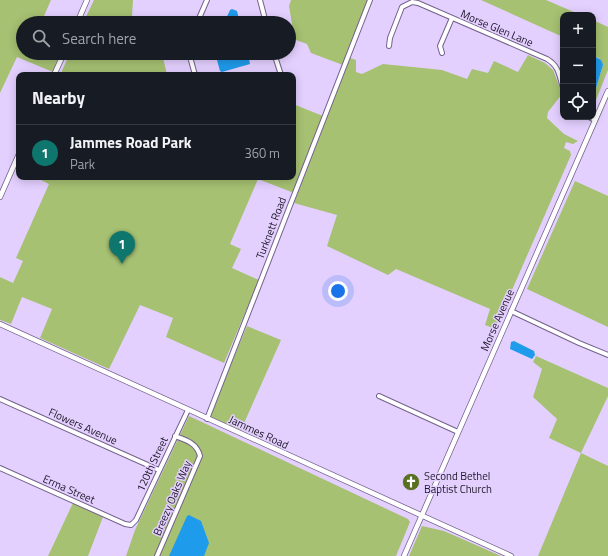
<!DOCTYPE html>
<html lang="en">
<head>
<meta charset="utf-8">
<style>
  body { margin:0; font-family:"Titillium Web",sans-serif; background:#242831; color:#f1f3f6 }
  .controls { position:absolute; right:12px; top:12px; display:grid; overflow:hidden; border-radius:8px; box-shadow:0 2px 10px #0003 }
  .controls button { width:36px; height:36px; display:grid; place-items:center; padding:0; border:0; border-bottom:1px solid #363941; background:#171b24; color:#f1f3f6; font:20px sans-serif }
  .you { position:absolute; left:338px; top:291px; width:14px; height:14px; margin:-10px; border:3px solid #fff; border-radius:50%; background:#1a73e8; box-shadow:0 0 0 6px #1a73e833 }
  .badge { display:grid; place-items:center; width:26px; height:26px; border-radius:50%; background:#0f766e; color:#fff; font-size:13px; font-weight:700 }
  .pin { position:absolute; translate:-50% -33px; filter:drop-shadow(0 1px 2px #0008) }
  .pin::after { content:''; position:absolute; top:21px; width:14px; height:12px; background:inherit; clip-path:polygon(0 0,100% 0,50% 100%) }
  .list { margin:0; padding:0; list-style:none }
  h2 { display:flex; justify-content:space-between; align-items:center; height:52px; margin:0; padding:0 16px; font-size:17px }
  h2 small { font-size:13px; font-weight:400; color:#9ea1a6 }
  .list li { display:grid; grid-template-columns:26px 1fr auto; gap:12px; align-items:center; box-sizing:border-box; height:56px; padding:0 16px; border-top:1px solid #363941 }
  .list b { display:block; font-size:15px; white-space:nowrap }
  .list p { margin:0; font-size:13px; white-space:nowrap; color:#9ea1a6 }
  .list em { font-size:13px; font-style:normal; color:#9ea1a6 }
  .icon { flex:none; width:22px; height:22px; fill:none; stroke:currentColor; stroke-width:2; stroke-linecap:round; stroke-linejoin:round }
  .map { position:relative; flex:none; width:608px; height:556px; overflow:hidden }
  .search { position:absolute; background:#171b24; box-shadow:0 2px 10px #0003; left:16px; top:16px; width:280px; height:44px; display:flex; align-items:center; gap:10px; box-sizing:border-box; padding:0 14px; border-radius:22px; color:#9ea1a6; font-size:15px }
  .panel { position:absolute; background:#171b24; box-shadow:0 2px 10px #0003; left:16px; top:72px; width:280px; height:108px; border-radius:8px }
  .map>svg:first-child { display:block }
  .green { fill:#a6c172 }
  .water { fill:#1f9beb }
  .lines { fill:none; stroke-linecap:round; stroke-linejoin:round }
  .minor-casing { stroke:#73618b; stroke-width:6 }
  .tertiary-casing { stroke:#73618b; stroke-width:6 }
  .minor { stroke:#fff; stroke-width:4 }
  .tertiary { stroke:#fff; stroke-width:4.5 }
  .labels { text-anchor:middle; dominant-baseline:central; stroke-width:3; stroke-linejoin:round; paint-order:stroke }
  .street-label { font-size:11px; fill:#1e1728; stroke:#e4d0ff }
  .poi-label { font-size:11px; fill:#1e1728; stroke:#e4d0ff; text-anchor:start }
</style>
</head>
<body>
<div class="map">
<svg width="608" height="556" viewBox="0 0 608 556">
  <rect width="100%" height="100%" fill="#e4d0ff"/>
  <path class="green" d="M0 0H51L41 23H23V53H61L53 72 17 57 0 93Z
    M94 0H133L132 17 143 23H83Z
    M291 0H368L343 65 311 53 307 44 296 40 294 36 289 6Z
    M481 0H546L581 15H563V37Z
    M593 20 608 27V70L596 100 593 105V98L603 65 599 58 593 56Z
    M70 53H162L167 75H60Z
    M528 55 545 63 553 70 562 94 548 112 547 118 564 134 578 141 573 144 566 142 564 148 570 151 571 155 495 329 485 325 490 309 396 269 388 275 327 246 337 215 294 203 350 58 356 60V72L362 74 383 64 442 70 467 79 472 69 488 73 494 61 518 72Z
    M293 104 323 116 294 193 258 179 230 244 241 249 232 268 259 280 224 363 166 337 173 318 140 305 109 369 40 338 52 309 22 297 11 324 0 320V277L13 283 23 261 16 258 49 184 35 177H293Z
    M575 181 608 196V327L527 289Z
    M247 326 281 340 241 430 211 417 212 409Z
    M536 356 608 388V396L581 453 608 466V556H538L581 453 549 438 557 419 533 397 542 369 533 362Z
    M189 416 408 519 410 522 396 556H126L135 530Z
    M73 503 103 517 88 556H48Z
    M422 526 444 531 501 556H409Z"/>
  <path class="water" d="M232 9 237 11 240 23H224L230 10Z
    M215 53H248L250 64 222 72 220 71Z
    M593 56C598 58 602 59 603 65L593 98Z
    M514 341 534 351 535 355 532 359 510 349 511 342Z
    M189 515 201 521 209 543 204 556H169L187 516Z"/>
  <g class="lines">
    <defs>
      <path id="minor" d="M260 0 266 23
        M197 23 207 0
        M389 46 390 38 402 7 412 2 418 3 547 59C559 66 559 75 563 88
        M189 53 195 75
        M274 53 281 75
        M442 53 440 46 452 18
        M589 117 595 120
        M511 311 579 343 608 355
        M379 396 458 432
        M0 399 159 470
        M207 419 370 0
        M0 468 125 524 131 525 136 520 188 410
        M157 556 200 456C197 443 186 440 175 436"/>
      <path id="tertiary" d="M77 23 87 0
        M54 75 64 53
        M0 197 19 154
        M0 324 511 556
        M404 556 608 91"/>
    </defs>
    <use href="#minor" class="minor-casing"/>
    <use href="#tertiary" class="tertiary-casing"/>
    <use href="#minor" class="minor"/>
    <use href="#tertiary" class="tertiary"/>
  </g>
  <defs>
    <symbol id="church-disc" viewBox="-11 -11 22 22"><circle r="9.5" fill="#597021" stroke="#e4d0ff"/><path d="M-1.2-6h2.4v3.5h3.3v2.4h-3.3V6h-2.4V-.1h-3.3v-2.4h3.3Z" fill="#fff"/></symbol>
  </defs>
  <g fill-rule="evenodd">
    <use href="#church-disc" x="401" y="472" width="20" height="20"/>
  </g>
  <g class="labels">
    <g class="street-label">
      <text transform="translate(497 28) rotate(23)">Morse Glen Lane</text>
      <text transform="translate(271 228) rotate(-69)">Turknett Road</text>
      <text transform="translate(497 320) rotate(-66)">Morse Avenue</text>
      <text transform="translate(83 426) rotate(24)">Flowers Avenue</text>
      <text transform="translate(259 432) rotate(25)">Jammes Road</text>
      <text transform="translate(152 464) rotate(-65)">120th Street</text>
      <text transform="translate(69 489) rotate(24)">Erma Street</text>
      <text transform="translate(172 498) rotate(-67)">Breezy Oaks Way</text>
    </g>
    <g class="poi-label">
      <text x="424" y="476">Second Bethel<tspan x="424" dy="13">Baptist Church</tspan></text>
    </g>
  </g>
</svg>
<div class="controls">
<button>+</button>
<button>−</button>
<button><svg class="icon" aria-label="locate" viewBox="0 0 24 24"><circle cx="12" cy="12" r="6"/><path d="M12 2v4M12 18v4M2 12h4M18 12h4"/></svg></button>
</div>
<div class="you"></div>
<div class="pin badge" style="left:122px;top:264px">1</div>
<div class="search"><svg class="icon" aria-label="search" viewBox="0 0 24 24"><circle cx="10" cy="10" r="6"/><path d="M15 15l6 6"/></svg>Search here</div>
<section class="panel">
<h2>Nearby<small></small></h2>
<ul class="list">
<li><span class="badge">1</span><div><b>Jammes Road Park</b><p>Park</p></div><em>360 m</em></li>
</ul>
</section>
</div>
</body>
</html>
